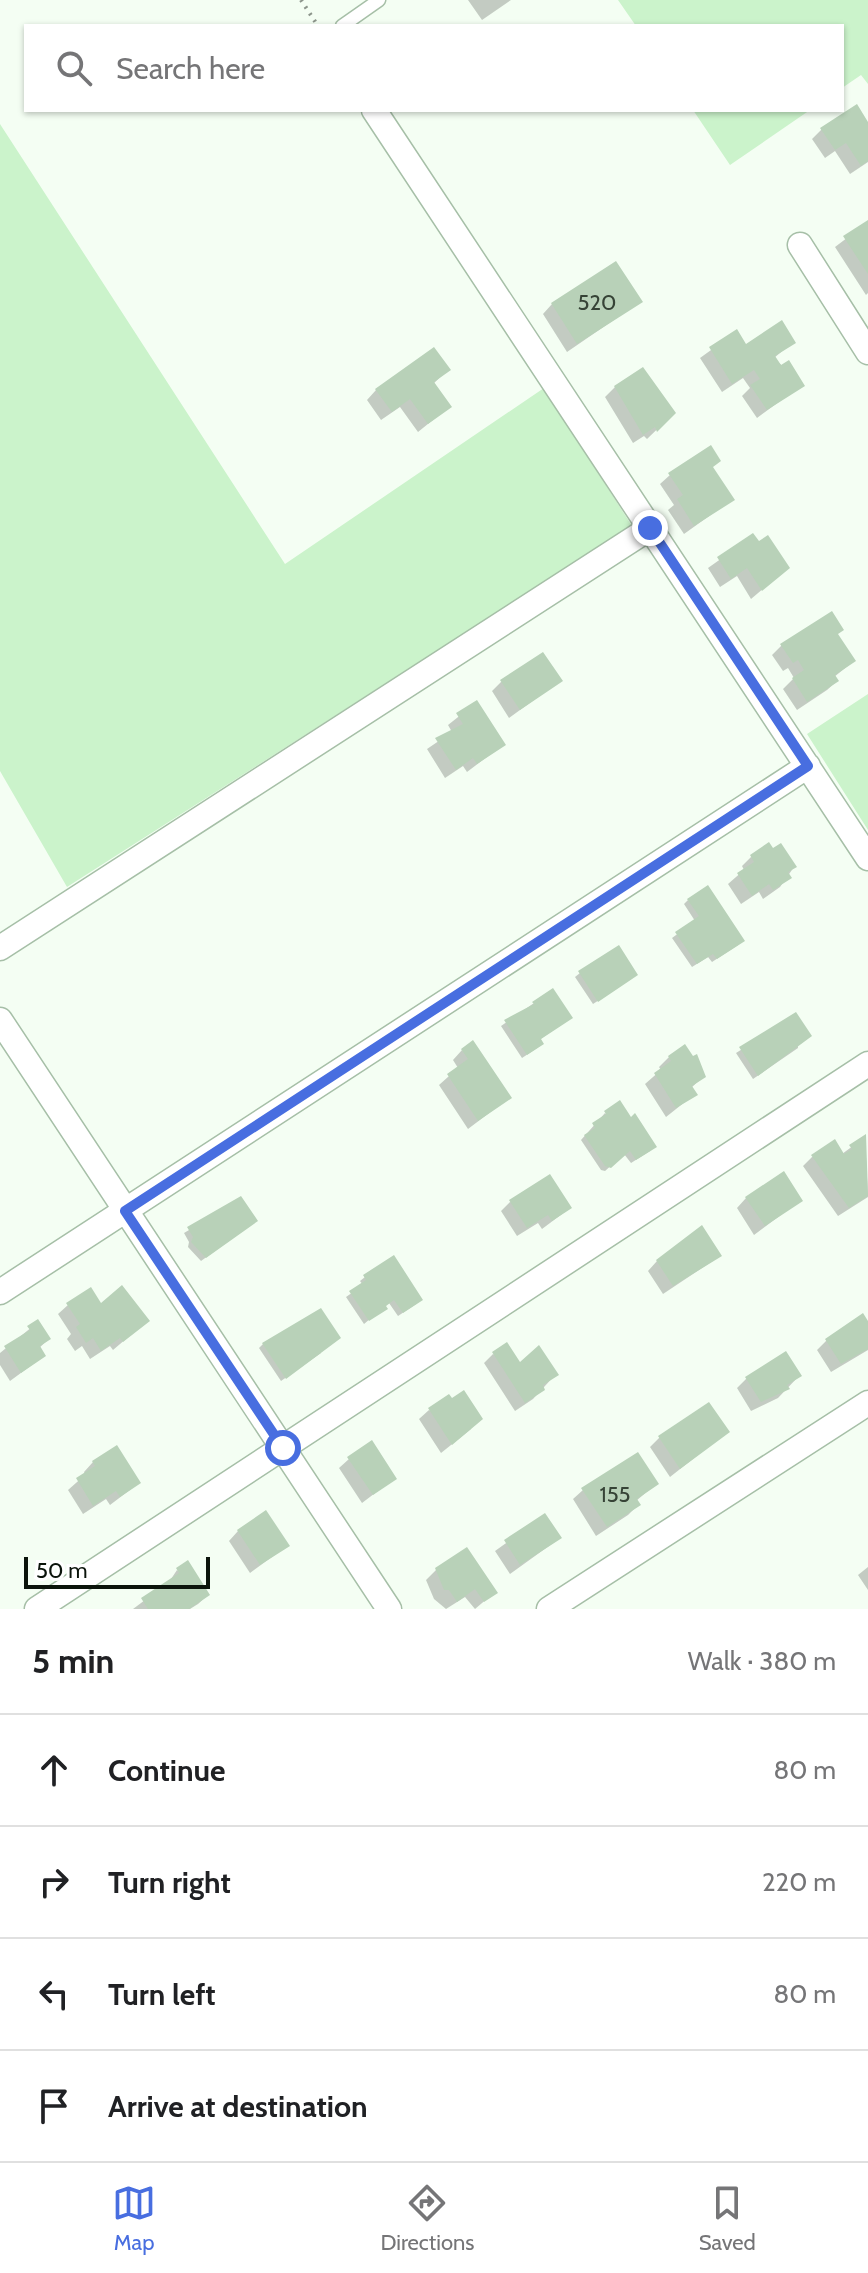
<!DOCTYPE html>
<html lang="en">
<head>
<meta charset="utf-8">
<style>
  body { margin:0; font-family:Cabin,sans-serif; background:#f2f2f2; color:#202124 }
  .scale { position:absolute; left:24px; bottom:20px; width:186px; box-sizing:border-box; padding-left:8px; border:4px solid #0b140b; border-top:0; font-size:22px; line-height:28px; white-space:nowrap; color:#0b140b; -webkit-text-stroke:6px #fff; paint-order:stroke }
  .stop { position:absolute; width:24px; height:24px; margin:-18px; border:6px solid #486ee0; border-radius:50%; background:#fff }
  .stop.end { background:#486ee0; border-color:#fff; box-shadow:0 2px 8px #0008 }
  .list { margin:0; padding:0; list-style:none }
  h2 { display:flex; justify-content:space-between; align-items:center; height:104px; margin:0; padding:0 32px; font-size:34px }
  h2 small { font-size:26px; font-weight:400; color:#757577 }
  .list li { display:grid; grid-template-columns:52px 1fr auto; gap:24px; align-items:center; box-sizing:border-box; height:112px; padding:0 32px; border-top:2px solid #e0e0e0 }
  .list b { display:block; font-size:30px; white-space:nowrap }
  .list em { font-size:26px; font-style:normal; color:#757577 }
  .icon { flex:none; width:44px; height:44px; fill:none; stroke:currentColor; stroke-width:2; stroke-linecap:round; stroke-linejoin:round }
  .map { position:relative; flex:none; width:868px; height:1609px; overflow:hidden }
  .search { position:absolute; background:#fff; box-shadow:0 2px 6px #0004; left:24px; right:24px; top:24px; height:88px; display:flex; align-items:center; gap:20px; box-sizing:border-box; padding:0 28px; border-radius:0px; color:#757577; font-size:30px }
  .sheet { height:552px; background:#fff }
  nav { display:flex; justify-content:space-around; align-items:center; box-sizing:border-box; height:112px; border-top:2px solid #e0e0e0; background:#fff; font-size:22px; color:#757577 }
  nav a { display:grid; justify-items:center; gap:4px }
  nav .on { color:#486ee0 }
  .map>svg:first-child { display:block }
  .green { fill:#cbf3cb }
  .shadow { fill:#0003 }
  .building { fill:#b8d1b8 }
  .lines { fill:none; stroke-linecap:round; stroke-linejoin:round }
  .lane-casing { stroke:#a6bfa7; stroke-width:15 }
  .street-casing { stroke:#a6bfa7; stroke-width:27 }
  .path { stroke:#8c958b; stroke-width:4; stroke-dasharray:2 6; stroke-linecap:butt }
  .lane { stroke:#fff; stroke-width:12 }
  .street { stroke:#fff; stroke-width:24 }
  .route { stroke:#486ee0; stroke-width:10 }
  .labels { text-anchor:middle; dominant-baseline:central; stroke-width:6; stroke-linejoin:round; paint-order:stroke }
  .number-label { font-size:22px; fill:#364336 }
</style>
</head>
<body>
<div class="map">
<svg width="868" height="1609" viewBox="0 0 868 1609">
  <rect width="100%" height="100%" fill="#f4fef3"/>
  <path class="green" d="M618 0H868V84L861 75 842 88V26H636Z
    M693 110H810L730 165Z
    M0 124 285 564 544 388 632 526 67 887 0 771Z
    M868 694V830L807 734Z"/>
  <path class="shadow" d="M468 0H511L482 20Z
    M868 125V162L850 174 835 151 825 158 812 139 822 129Z
    M868 222V293L866 295 835 247Z
    M640 302 567 352 543 314 552 304Z
    M736 332 745 346 793 342 774 358 802 385 757 418 742 396 750 388 743 378 722 392 700 358Z
    M448 370 433 384 449 407 418 432 400 407 381 420 367 400 376 390Z
    M615 387 674 413 647 439 644 436 633 443 605 397Z
    M712 468 733 499 684 534 668 510 674 505 660 484 670 475Z
    M753 536 777 577 751 599 737 576 720 587 708 568Z
    M836 635 854 661 834 677 837 681 827 690 797 710 783 689 794 678 788 668 783 671 772 655 782 645Z
    M560 681 509 718 492 691 501 682Z
    M477 702 504 744 467 772 463 766 445 778 427 749 452 732 448 725Z
    M751 857 794 867 780 887 763 899 759 892 741 904 728 884 744 870 742 866Z
    M688 900 738 945 712 962 708 957 692 967 672 938 695 921 684 904Z
    M580 973 631 979 593 1004 575 977Z
    M534 1003 571 1018 539 1040 537 1048 522 1058 501 1026Z
    M796 1015 798 1048 753 1079 736 1053Z
    M685 1047 704 1076 691 1088 695 1094 666 1117 645 1084 661 1070 659 1067 669 1057Z
    M462 1050 509 1098 468 1129 439 1085 458 1068 453 1060Z
    M605 1113 650 1151 631 1163 624 1154 605 1171 601 1170 581 1140Z
    M865 1137 868 1197 838 1216 803 1166 812 1157 842 1154Z
    M746 1198 801 1200 754 1235 737 1208Z
    M241 1199 251 1225 201 1261 188 1247 189 1242 184 1233Z
    M510 1202 570 1208 542 1229 538 1223 517 1236 501 1211Z
    M720 1256 663 1294 648 1271 657 1261Z
    M365 1277 416 1304 398 1316 389 1303 364 1324 346 1297 363 1285 360 1281Z
    M68 1305H100L147 1321 113 1350 110 1346 90 1359 82 1346 75 1351 67 1339 71 1334 58 1314Z
    M38 1322 49 1339 39 1348 44 1356 10 1381 0 1365V1353Z
    M868 1324V1350L831 1372 817 1350 826 1341Z
    M263 1344 319 1351 321 1353 281 1381 259 1348Z
    M493 1354 520 1365 556 1374 533 1399 515 1411 484 1363Z
    M799 1376 778 1398 751 1411 737 1388 746 1379Z
    M429 1410 471 1429 441 1453 419 1419Z
    M727 1432 670 1477 650 1447 660 1437Z
    M349 1459 395 1478 362 1503 339 1468Z
    M93 1462 139 1483 110 1505 106 1499 83 1514 68 1490 85 1475 84 1472Z
    M656 1484 636 1501 638 1505 628 1515 596 1536 573 1499 583 1490Z
    M545 1515 560 1538 510 1574 495 1551Z
    M238 1531 287 1546 250 1573 229 1541Z
    M868 1567V1590L858 1575Z
    M177 1570 208 1595 198 1604 190 1609H133L169 1582Z
    M436 1570 495 1592 475 1609 465 1597 446 1609 434 1599 426 1580Z"/>
  <path class="building" d="M857 104 868 122V161L861 166 846 143 835 150 820 128Z
    M868 220V274L843 236Z
    M616 261 643 302 577 344 551 303Z
    M782 320 796 343 775 356 781 365 789 360 805 386 767 410 750 385 760 379 754 370 732 384 709 347 737 329 746 344Z
    M434 347 451 370 434 382 452 407 428 424 410 399 392 412 375 389Z
    M643 367 676 413 657 432 655 427 643 435 614 386Z
    M711 445 721 461 713 467 735 500 694 526 677 499 683 495 668 473Z
    M753 533 759 541 768 535 790 568 762 591 747 568 731 579 717 557Z
    M832 611 844 630 838 634 856 661 835 675 839 681 807 702 792 678 804 670 798 660 793 663 780 644Z
    M543 652 563 681 520 710 500 680Z
    M477 700 506 745 477 764 473 758 456 770 435 738 463 724 456 713Z
    M769 842 773 848 781 843 797 867 788 872 792 878 773 890 769 884 752 896 737 873 754 862 750 855Z
    M708 885 745 941 717 959 713 954 697 964 675 932 699 916 687 899Z
    M619 945 638 975 598 1002 578 971Z
    M553 988 573 1018 541 1039 544 1044 527 1055 504 1020 534 1004 532 1002Z
    M796 1012 812 1036 758 1076 739 1047Z
    M473 1040 512 1098 478 1121 447 1074 468 1059 461 1049Z
    M685 1044 693 1056 697 1054 706 1077 692 1086 698 1095 676 1108 654 1073 671 1061 668 1056Z
    M620 1100 631 1117 635 1113 657 1147 636 1160 630 1151 611 1168 605 1166 584 1135 595 1128 592 1123 606 1114 604 1111Z
    M866 1134 868 1196 849 1208 811 1155 835 1139 844 1154 852 1149 849 1145Z
    M784 1171 803 1201 765 1226 745 1197Z
    M550 1174 572 1208 552 1221 548 1215 527 1228 509 1200Z
    M241 1196 258 1221 206 1258 191 1242 193 1237 187 1227Z
    M702 1225 722 1256 673 1286 656 1260Z
    M394 1255 423 1300 403 1313 394 1300 386 1306 388 1309 369 1321 349 1291 366 1280 363 1275Z
    M122 1285 150 1321 123 1342 120 1338 101 1351 93 1338 86 1343 76 1327 80 1324 66 1303 91 1287 101 1303Z
    M321 1308 341 1338 286 1379 262 1343Z
    M863 1313 868 1321V1349L841 1364 825 1339Z
    M38 1319 51 1339 40 1346 46 1356 21 1373 4 1346 30 1330 27 1326Z
    M507 1342 520 1362 539 1345 559 1375 543 1385 545 1390 525 1403 492 1352Z
    M786 1351 802 1376 787 1385 790 1389 761 1402 745 1377Z
    M464 1390 483 1419 452 1445 428 1408 449 1394 452 1398Z
    M709 1402 730 1432 680 1469 658 1436Z
    M372 1440 397 1479 373 1495 347 1457Z
    M117 1445 141 1483 120 1497 116 1491 93 1506 76 1478 95 1466 92 1461Z
    M638 1452 659 1484 637 1499 641 1505 607 1527 581 1488Z
    M266 1510 290 1546 260 1565 237 1530Z
    M545 1513 562 1538 520 1565 504 1540Z
    M467 1547 498 1593 484 1602 475 1589 457 1602 449 1590H444L435 1568Z
    M188 1560 210 1595 189 1609H148L141 1598 179 1573 176 1568Z"/>
  <g class="lines">
    <defs>
      <path id="lane" d="M342 26 379 0"/>
      <path id="street" d="M374 110 868 858
        M800 245 868 352
        M0 948 650 528
        M0 1020 389 1609
        M0 1292 808 766
        M37 1609 868 1064
        M549 1609 868 1403"/>
    </defs>
    <use href="#lane" class="lane-casing"/>
    <use href="#street" class="street-casing"/>
    <path class="path" d="M301 0 318 26"/>
    <use href="#lane" class="lane"/>
    <use href="#street" class="street"/>
  </g>
  <g class="lines">
    <path class="route" d="M283 1448 125 1211 808 766 650 528"/>
  </g>
  <g class="labels">
    <g class="number-label">
      <text x="597" y="302">520</text>
      <text x="615" y="1494">155</text>
    </g>
  </g>
</svg>
<div class="scale">50 m</div>
<div class="stop" style="left:283px;top:1448px"></div>
<div class="stop end" style="left:650px;top:528px"></div>
<div class="search"><svg class="icon" aria-label="search" viewBox="0 0 24 24"><circle cx="10" cy="10" r="6"/><path d="M15 15l6 6"/></svg>Search here</div>
</div>
<section class="sheet">
<h2>5 min<small>Walk · 380 m</small></h2>
<ul class="list">
<li><svg class="icon" aria-label="ahead" viewBox="0 0 24 24"><path d="M12 20V5M6 11l6-6 6 6"/></svg><div><b>Continue</b></div><em>80 m</em></li>
<li><svg class="icon" aria-label="right" viewBox="0 0 24 24"><path d="M7 20v-9h11M14 6l5 5-5 5"/></svg><div><b>Turn right</b></div><em>220 m</em></li>
<li><svg class="icon" aria-label="left" viewBox="0 0 24 24"><path d="M17 20v-9H6M10 6l-5 5 5 5"/></svg><div><b>Turn left</b></div><em>80 m</em></li>
<li><svg class="icon" aria-label="arrive" viewBox="0 0 24 24"><path d="M6 21V4h12l-3 4 3 4H6"/></svg><div><b>Arrive at destination</b></div></li>
</ul>
</section>
<nav>
<a class="on"><svg class="icon" aria-label="map" viewBox="0 0 24 24"><path d="M3 6l6-2 6 2 6-2v14l-6 2-6-2-6 2zM9 4v14M15 6v14"/></svg>Map</a>
<a><svg class="icon" aria-label="directions" viewBox="0 0 24 24"><path d="M12 3l9 9-9 9-9-9zM9 14v-3h6M13 9l2 2-2 2"/></svg>Directions</a>
<a><svg class="icon" aria-label="saved" viewBox="0 0 24 24"><path d="M7 4h10v16l-5-4-5 4z"/></svg>Saved</a>
</nav>
</body>
</html>
